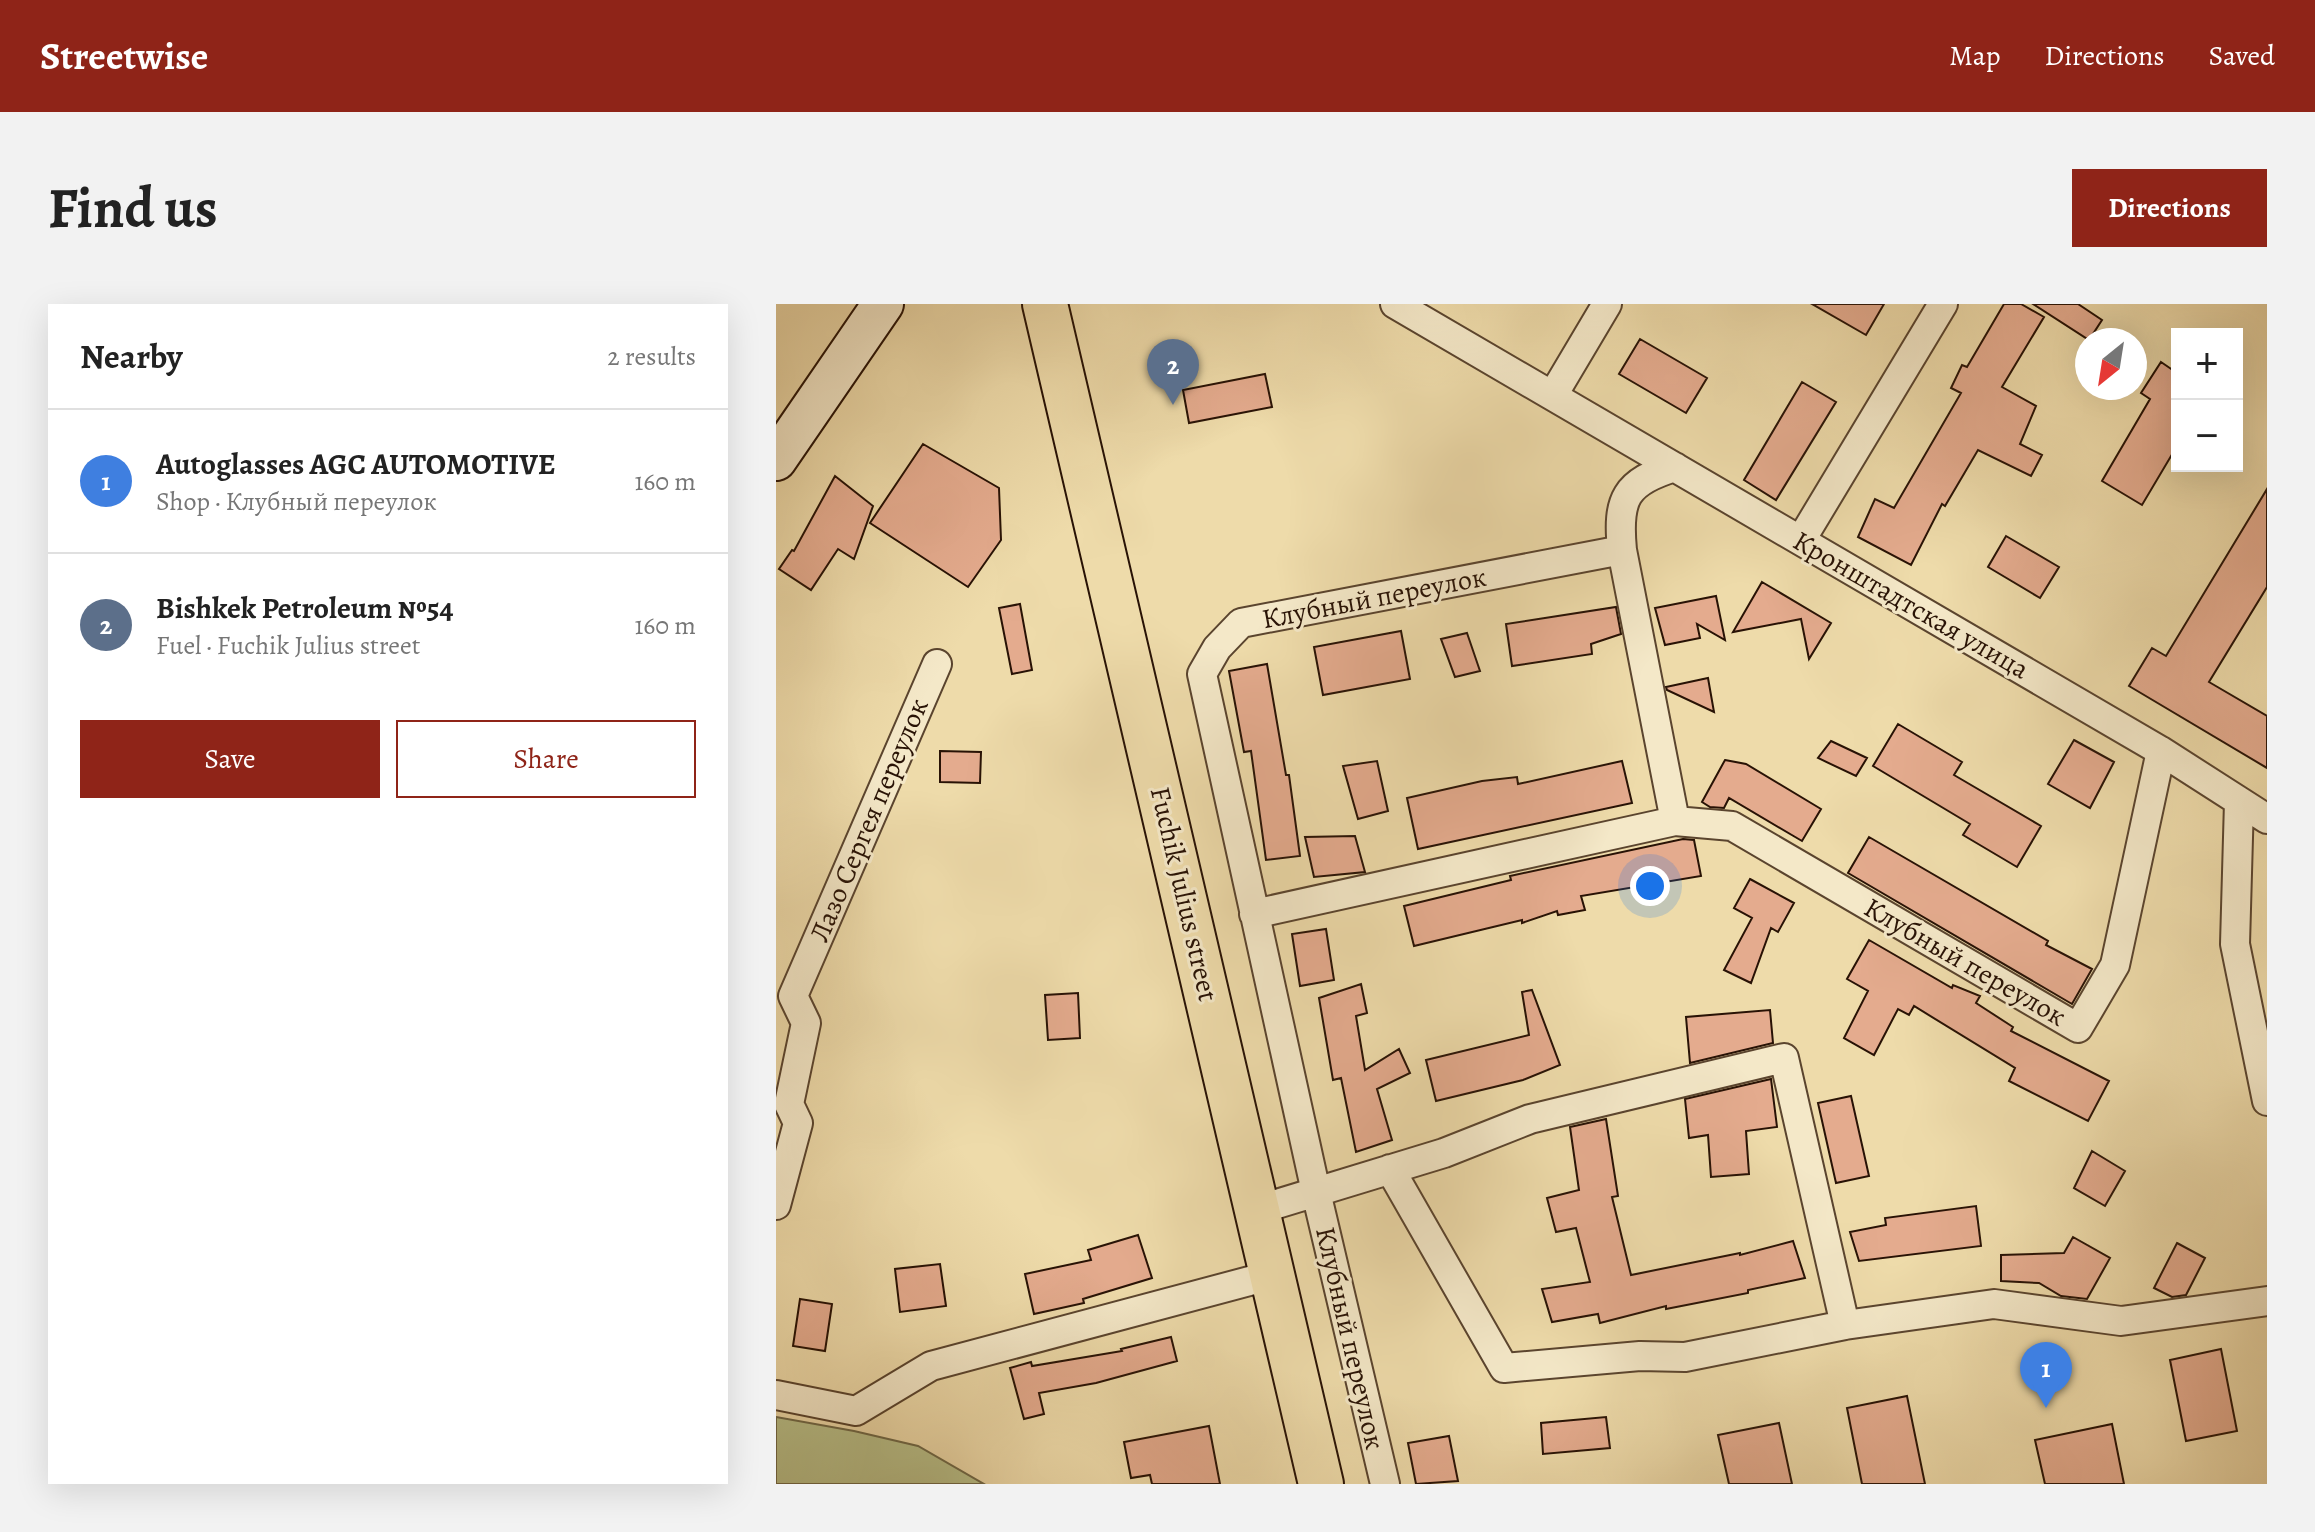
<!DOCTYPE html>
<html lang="en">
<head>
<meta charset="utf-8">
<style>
  body { margin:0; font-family:Alegreya,serif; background:#f2f2f2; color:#222 }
  .controls { position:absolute; right:24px; top:24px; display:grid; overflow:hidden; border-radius:0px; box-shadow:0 8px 32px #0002 }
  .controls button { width:72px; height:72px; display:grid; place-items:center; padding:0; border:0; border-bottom:2px solid #e0e0e0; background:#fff; color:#222; font:40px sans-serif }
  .compass { position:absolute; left:1299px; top:24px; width:72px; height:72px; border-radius:50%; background:#fff; box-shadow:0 8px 32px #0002; rotate:210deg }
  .you { position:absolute; left:874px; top:582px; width:28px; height:28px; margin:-20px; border:6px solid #fff; border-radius:50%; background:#1a73e8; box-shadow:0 0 0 12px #1a73e833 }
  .badge { display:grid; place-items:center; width:52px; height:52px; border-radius:50%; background:#8f2418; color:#fff; font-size:26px; font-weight:700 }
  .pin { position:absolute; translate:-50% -66px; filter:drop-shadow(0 2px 4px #0008) }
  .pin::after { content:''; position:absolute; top:42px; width:28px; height:24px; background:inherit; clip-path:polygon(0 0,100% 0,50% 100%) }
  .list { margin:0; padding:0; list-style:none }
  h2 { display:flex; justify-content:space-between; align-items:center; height:104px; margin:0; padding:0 32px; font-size:34px }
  h2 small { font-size:26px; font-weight:400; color:#767676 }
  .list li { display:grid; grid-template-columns:52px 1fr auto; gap:24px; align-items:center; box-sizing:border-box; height:144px; padding:0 32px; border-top:2px solid #e0e0e0 }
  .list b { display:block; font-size:30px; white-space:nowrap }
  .list p { margin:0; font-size:26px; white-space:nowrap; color:#767676 }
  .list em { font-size:26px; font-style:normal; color:#767676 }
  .actions { display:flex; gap:16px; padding:24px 32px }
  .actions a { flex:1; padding:18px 0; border:2px solid #8f2418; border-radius:0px; text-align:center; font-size:28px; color:#8f2418 }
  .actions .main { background:#8f2418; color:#fff }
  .map { position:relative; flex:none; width:1491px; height:1180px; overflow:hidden; border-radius:0px }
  header { display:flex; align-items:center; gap:48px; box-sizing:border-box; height:112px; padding:0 40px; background:#8f2418; color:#fff }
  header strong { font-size:38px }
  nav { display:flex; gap:44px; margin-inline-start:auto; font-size:28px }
  .intro { display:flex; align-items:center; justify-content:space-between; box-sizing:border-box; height:192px; padding:0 48px }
  h1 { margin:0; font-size:56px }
  .button { padding:20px 36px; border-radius:0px; background:#8f2418; color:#fff; font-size:28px; font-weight:700 }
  main { display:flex; gap:48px; padding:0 48px }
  aside { flex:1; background:#fff; border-radius:0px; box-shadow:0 8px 32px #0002 }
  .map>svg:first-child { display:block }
  .green { fill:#b8c08a; stroke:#706948; stroke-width:2 }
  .building { fill:#e4ab8e; stroke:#281205; stroke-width:2 }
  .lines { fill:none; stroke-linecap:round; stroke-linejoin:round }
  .minor-casing { stroke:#5a442e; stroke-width:32 }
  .secondary-casing { stroke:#281205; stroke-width:44 }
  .primary-casing { stroke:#281205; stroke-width:48 }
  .minor { stroke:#f4e8c8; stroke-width:28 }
  .secondary { stroke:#f4e8c8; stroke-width:40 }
  .primary { stroke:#eedbaa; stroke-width:44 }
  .labels { text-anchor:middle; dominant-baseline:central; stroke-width:6; stroke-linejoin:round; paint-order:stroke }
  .street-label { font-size:28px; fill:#281205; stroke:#f4e8c8 }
</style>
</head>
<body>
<header>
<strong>Streetwise</strong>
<nav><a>Map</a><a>Directions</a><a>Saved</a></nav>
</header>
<div class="intro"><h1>Find us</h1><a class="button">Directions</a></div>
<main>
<aside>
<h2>Nearby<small>2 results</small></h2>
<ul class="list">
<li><span class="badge" style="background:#3f7fe0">1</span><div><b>Autoglasses AGC AUTOMOTIVE</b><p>Shop · Клубный переулок</p></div><em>160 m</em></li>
<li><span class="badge" style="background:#5c6f8a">2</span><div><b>Bishkek Petroleum №54</b><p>Fuel · Fuchik Julius street</p></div><em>160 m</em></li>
</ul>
<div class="actions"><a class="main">Save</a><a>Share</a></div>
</aside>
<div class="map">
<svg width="1491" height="1180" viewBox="0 0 1491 1180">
  <rect width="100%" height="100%" fill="#eedbaa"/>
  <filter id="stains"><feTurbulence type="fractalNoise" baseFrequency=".0025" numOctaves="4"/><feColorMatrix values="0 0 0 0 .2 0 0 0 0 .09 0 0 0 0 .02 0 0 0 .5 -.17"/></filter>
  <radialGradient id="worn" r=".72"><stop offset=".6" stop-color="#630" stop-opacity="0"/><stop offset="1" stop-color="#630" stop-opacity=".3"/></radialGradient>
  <path class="green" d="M0 1113 78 1127 142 1142 208 1180H0Z"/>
  <path class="building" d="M1036 0H1108L1090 31Z
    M1228 0H1245L1268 13 1226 83 1260 102 1244 140 1266 151 1255 172 1202 146 1169 202 1166 200 1135 261 1082 233 1099 195 1118 204 1185 89 1175 84 1186 61 1191 63Z
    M1257 0H1302L1326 16 1313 36Z
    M864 35 931 74 910 109 843 70Z
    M1385 58 1401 69V142L1366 201 1326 177 1374 95 1365 89Z
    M489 70 496 103 413 119 407 86Z
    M1026 78 1060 98 1000 196 968 176Z
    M147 140 223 184 225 236 192 283 94 219Z
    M59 172 97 202 78 255 62 245 35 286 3 265 16 246 18 247Z
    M1491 185V283L1433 378 1491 412V464L1353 382 1376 344 1390 352Z
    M1230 232 1283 263 1264 294 1212 263Z
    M986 278 1055 319 1033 355 1025 315 957 328Z
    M940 292 949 336 921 320 924 334 889 341 879 304Z
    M244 300 256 366 236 370 223 304Z
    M840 303 845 330 815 340 816 350 736 362 730 320Z
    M625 327 634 375 547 391 538 343Z
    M691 329 704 367 679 373 665 335Z
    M491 360 510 471H513L524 552 490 556 475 447 468 448 453 367Z
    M932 374 938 408 891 386 890 383Z
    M1122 420 1186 458 1178 471 1265 522 1241 563 1187 531 1194 520 1097 462Z
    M1298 436 1338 458 1314 504 1272 480Z
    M1055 437 1091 454 1080 472 1042 454Z
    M164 447 205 448 204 479 164 478Z
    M949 456 970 460 1045 505 1026 537 953 494 948 504 934 503 926 498Z
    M601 457 612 507 582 515 567 462Z
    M846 457 856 499 642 545 631 494 706 477 741 473 742 480Z
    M579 532 589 568 538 573 529 533Z
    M1093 533 1272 637 1270 641 1316 665 1296 700 1072 569Z
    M907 535 918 536 925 572 805 592 809 606 782 611 781 607 746 619V616L638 642 628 602 735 576 734 572Z
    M974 575 1018 599 1002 628 995 624 975 679 948 666 976 614 958 604Z
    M550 625 558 676 524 682 516 630Z
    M1093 636 1176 684 1177 681 1204 692 1200 699 1237 723 1235 727 1333 777 1312 817 1233 777 1239 764 1138 702 1133 711 1122 705 1098 751 1068 734 1092 687 1071 675Z
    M585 680 591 709 580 712 589 766 623 745 634 769 601 785 616 836 580 848 565 774 557 776 543 694Z
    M756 686 784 761 747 776 660 797 650 756 753 731 746 688Z
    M302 689 304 734 272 736 269 691Z
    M994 706 997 739 914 759 910 713Z
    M995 775 1001 823 970 827 973 870 935 873 932 831 913 834 909 795Z
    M1075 792 1093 872 1060 879 1042 799Z
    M830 815 842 892 836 893 855 971 964 949V951L1017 937 1029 974 972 986V989L890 1005V1002L824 1019 822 1010 776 1018 766 985 814 978 800 924 780 928 771 894 803 886 794 823Z
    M1316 847 1349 867 1329 902 1298 884Z
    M1200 902 1205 942 1083 957 1074 928 1110 921 1109 914Z
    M362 931 376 974 307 995 308 999 258 1010 249 970 315 956 312 946Z
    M1297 933 1334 954 1311 995 1285 992 1263 979 1225 977V951L1288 949Z
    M1401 939 1429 954 1410 991 1396 993 1378 984Z
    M164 960 170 1002 124 1008 119 965Z
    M24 995 56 1000 49 1047 17 1042Z
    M395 1033 401 1057 320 1079 263 1089 268 1110 248 1115 234 1064 255 1058 256 1062 346 1047 345 1045Z
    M1445 1045 1461 1127 1410 1137 1394 1056Z
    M1131 1092 1149 1180H1086L1071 1104Z
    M830 1113 834 1144 767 1150 765 1119Z
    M1003 1119 1016 1180H953L942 1131Z
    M1336 1120 1348 1180H1269L1259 1136Z
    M433 1122 444 1180H376L374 1171 355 1174 348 1138Z
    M673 1132 682 1177 640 1180 632 1139Z"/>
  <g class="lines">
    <defs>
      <path id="minor" d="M619 0 1385 447 1491 515
        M777 91 831 0
        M1025 236 1167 0
        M1463 498 1459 640 1491 797
        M899 517 846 246C841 195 849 178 899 163
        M478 610 899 517 956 522 1302 724 1339 661 1385 447
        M614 865 728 1064 864 1052 909 1053 1069 1021 1218 1000 1345 1017 1491 997
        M0 901 22 819 13 800 30 719 17 692 161 360
        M481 906 668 849 754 815 1008 754 1069 1021
        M0 1091 80 1107 155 1062 496 971
        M609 1180 540 888 426 370 441 344 465 319 846 246"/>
      <path id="secondary" d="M0 156 107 0"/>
      <path id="primary" d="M269 0 545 1180"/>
    </defs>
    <use href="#minor" class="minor-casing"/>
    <use href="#secondary" class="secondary-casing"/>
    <use href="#primary" class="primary-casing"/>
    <use href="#minor" class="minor"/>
    <use href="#secondary" class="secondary"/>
    <use href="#primary" class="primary"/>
  </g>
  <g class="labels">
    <g class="street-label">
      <text transform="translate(598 294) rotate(-11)">Клубный переулок</text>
      <text transform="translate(1135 301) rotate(30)">Кронштадтская улица</text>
      <text transform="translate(93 516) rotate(-67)">Лазо Сергея переулок</text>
      <text transform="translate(408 590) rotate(77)">Fuchik Julius street</text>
      <text transform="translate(1189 658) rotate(30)">Клубный переулок</text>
      <text transform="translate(574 1034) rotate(77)">Клубный переулок</text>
    </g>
  </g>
  <rect width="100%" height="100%" filter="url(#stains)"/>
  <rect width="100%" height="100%" fill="url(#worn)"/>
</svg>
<div class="controls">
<button>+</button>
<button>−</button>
</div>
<svg class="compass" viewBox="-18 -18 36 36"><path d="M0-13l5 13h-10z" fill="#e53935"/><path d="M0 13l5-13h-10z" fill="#767676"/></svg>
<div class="you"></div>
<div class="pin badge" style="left:1270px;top:1104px;background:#3f7fe0">1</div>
<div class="pin badge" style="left:397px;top:101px;background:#5c6f8a">2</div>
</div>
</main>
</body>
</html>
